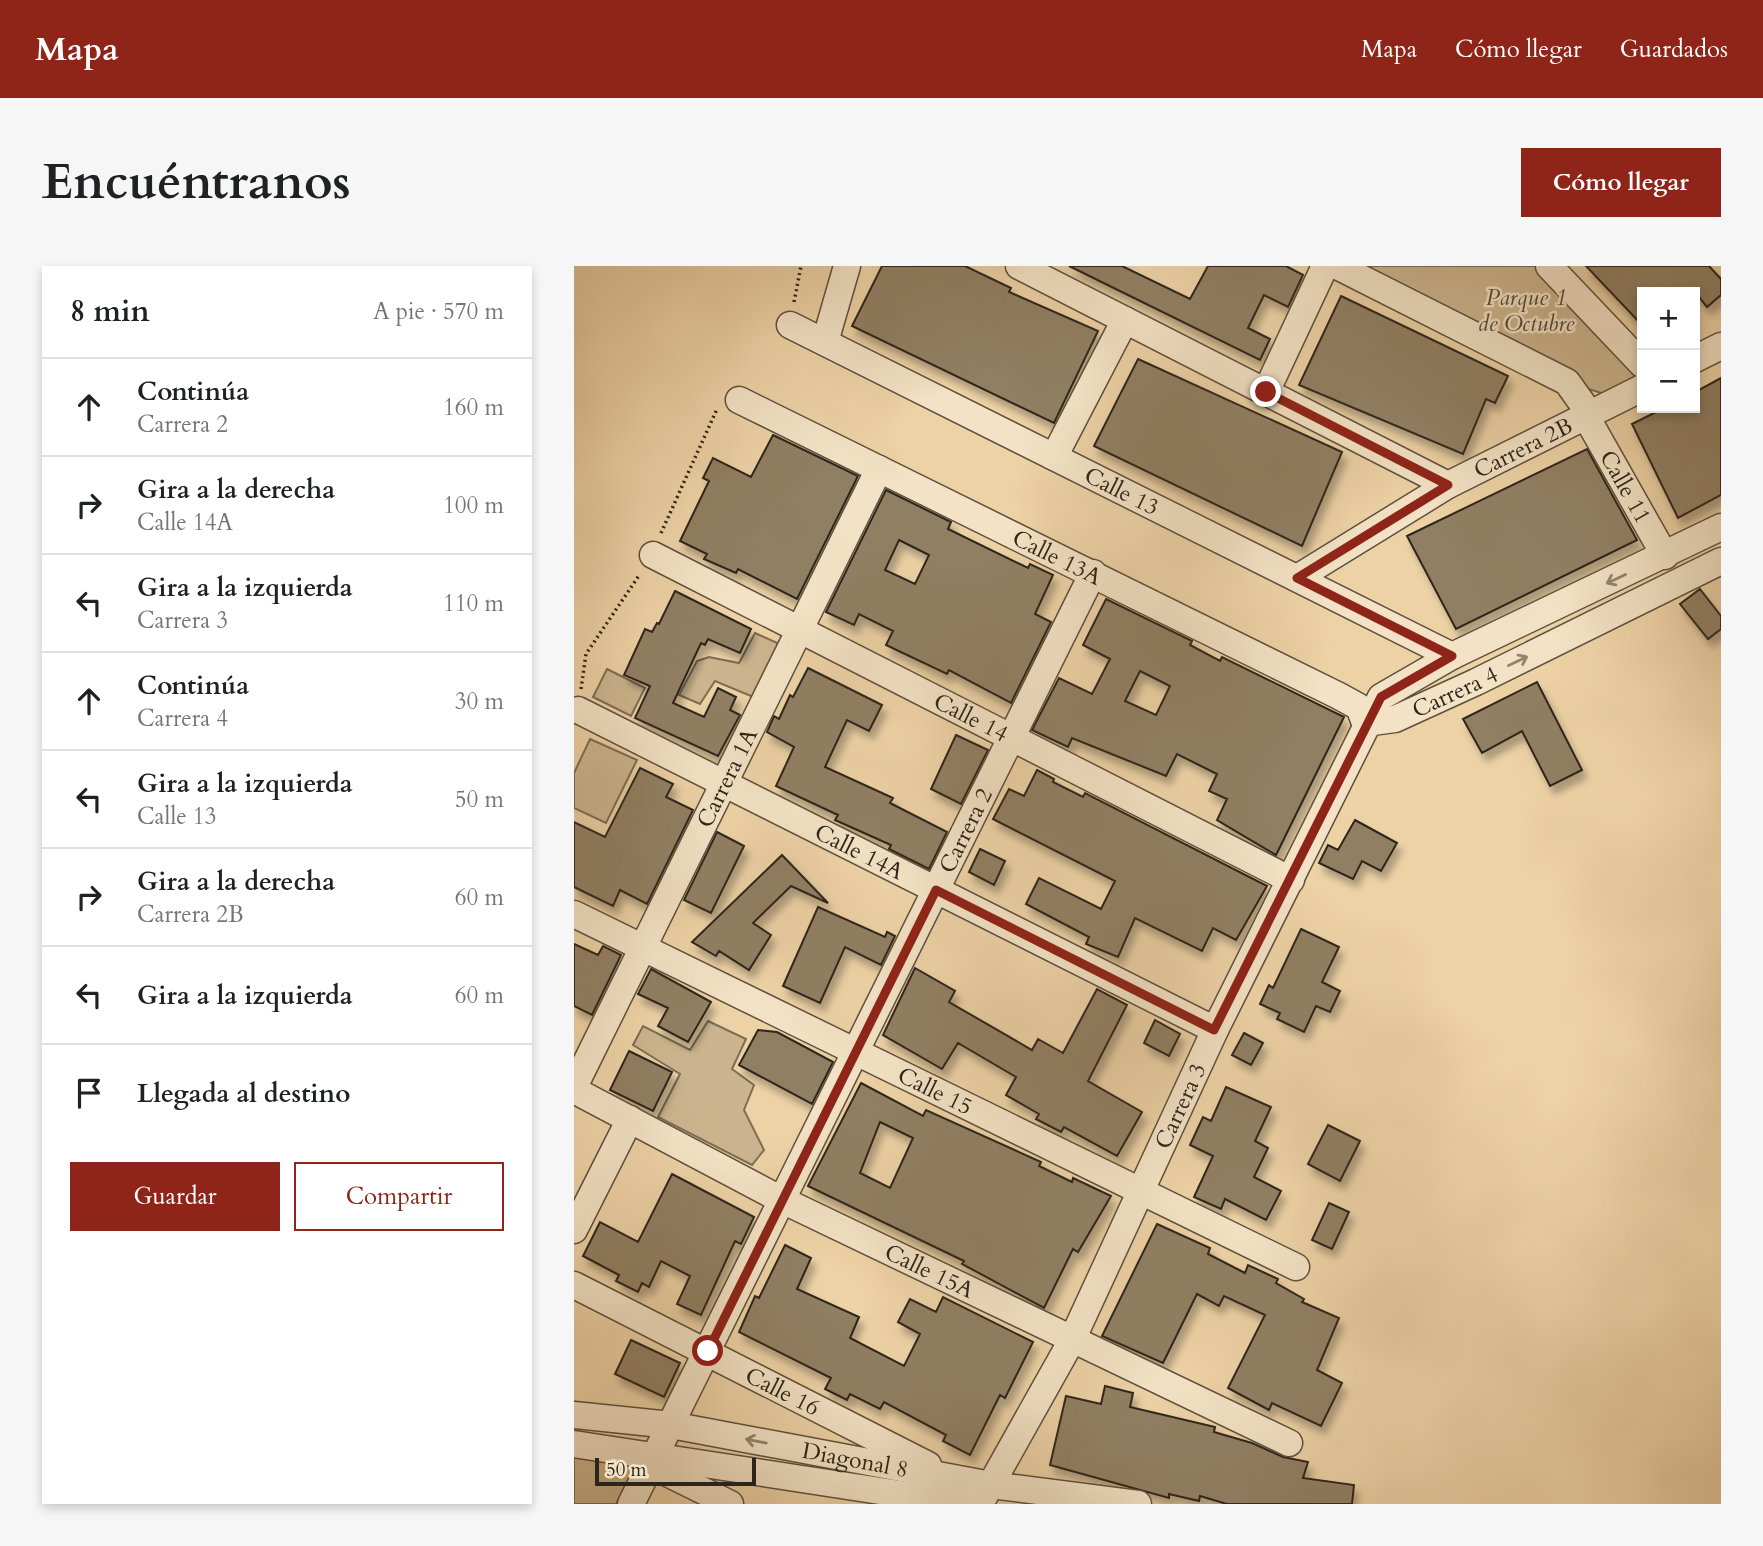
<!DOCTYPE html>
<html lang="es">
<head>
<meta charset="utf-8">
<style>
  body { margin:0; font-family:Cardo,serif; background:#f6f6f6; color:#202124 }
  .controls { position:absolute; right:21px; top:21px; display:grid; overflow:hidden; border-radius:0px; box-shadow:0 4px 10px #0003 }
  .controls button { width:63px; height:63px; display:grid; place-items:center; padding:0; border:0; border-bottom:2px solid #e0e0e0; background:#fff; color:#202124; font:35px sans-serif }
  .scale { position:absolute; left:21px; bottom:18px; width:161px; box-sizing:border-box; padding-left:7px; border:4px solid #2d251a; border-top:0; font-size:19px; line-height:24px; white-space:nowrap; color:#2d251a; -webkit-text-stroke:5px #f3e2c5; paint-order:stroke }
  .stop { position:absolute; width:21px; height:21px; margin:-16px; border:5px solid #8f2418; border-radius:50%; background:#fff }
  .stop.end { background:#8f2418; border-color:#fff; box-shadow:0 2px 7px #0008 }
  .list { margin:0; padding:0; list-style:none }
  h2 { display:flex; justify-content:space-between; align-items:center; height:91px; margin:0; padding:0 28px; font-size:30px }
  h2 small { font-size:23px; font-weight:400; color:#757577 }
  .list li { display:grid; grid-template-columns:46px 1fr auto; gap:21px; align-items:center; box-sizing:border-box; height:98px; padding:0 28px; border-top:2px solid #e0e0e0 }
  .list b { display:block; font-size:26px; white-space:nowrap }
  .list p { margin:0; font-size:23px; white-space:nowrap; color:#757577 }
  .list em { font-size:23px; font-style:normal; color:#757577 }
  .actions { display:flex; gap:14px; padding:21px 28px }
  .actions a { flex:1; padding:16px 0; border:2px solid #8f2418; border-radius:0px; text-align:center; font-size:24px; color:#8f2418 }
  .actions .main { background:#8f2418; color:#fff }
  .icon { flex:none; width:38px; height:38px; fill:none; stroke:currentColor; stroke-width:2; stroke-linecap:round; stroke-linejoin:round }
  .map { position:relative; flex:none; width:1147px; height:1238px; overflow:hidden; border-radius:0px }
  header { display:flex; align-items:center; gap:42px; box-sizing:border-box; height:98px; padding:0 35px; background:#8f2418; color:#fff }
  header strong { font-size:33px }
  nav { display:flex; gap:38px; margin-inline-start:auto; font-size:24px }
  .intro { display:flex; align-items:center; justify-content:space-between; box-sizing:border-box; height:168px; padding:0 42px }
  h1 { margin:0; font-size:49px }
  .button { padding:18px 32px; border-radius:0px; background:#8f2418; color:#fff; font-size:24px; font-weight:700 }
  main { display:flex; gap:42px; padding:0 42px }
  aside { flex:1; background:#fff; border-radius:0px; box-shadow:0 4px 10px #0003 }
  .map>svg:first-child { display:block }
  .green { fill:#ccb58e; stroke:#7c6d54; stroke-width:2 }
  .building { fill:#917f63; stroke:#2d251a; stroke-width:2; fill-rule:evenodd; filter:url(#shadow) }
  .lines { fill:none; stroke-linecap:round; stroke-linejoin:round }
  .minor-casing { stroke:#5d503d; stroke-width:29 }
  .path { stroke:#2d251a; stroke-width:3.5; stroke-dasharray:2 3.5; stroke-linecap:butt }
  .minor { stroke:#f3e2c5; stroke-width:26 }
  .oneway { stroke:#908470 }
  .route { stroke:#8f2418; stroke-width:9 }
  .labels { text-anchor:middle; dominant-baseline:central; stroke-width:5; stroke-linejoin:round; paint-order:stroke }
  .park-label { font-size:23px; font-style:italic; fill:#554937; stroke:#f3e2c5 }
  .street-label { font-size:23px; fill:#2d251a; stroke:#f3e2c5 }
</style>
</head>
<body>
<header>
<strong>Mapa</strong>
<nav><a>Mapa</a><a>Cómo llegar</a><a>Guardados</a></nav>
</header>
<div class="intro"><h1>Encuéntranos</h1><a class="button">Cómo llegar</a></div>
<main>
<aside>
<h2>8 min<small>A pie · 570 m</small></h2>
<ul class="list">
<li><svg class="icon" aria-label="ahead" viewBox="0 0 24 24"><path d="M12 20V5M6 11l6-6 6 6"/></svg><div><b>Continúa</b><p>Carrera 2</p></div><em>160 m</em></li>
<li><svg class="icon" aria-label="right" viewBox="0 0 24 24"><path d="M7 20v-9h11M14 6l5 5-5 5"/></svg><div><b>Gira a la derecha</b><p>Calle 14A</p></div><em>100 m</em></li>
<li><svg class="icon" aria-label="left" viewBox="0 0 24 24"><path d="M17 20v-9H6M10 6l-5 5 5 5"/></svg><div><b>Gira a la izquierda</b><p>Carrera 3</p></div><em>110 m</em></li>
<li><svg class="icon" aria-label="ahead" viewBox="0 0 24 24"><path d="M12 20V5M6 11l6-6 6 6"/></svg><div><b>Continúa</b><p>Carrera 4</p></div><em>30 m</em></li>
<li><svg class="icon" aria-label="left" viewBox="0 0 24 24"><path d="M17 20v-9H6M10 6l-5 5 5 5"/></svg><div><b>Gira a la izquierda</b><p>Calle 13</p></div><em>50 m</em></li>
<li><svg class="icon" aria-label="right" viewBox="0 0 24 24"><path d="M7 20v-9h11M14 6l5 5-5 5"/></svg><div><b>Gira a la derecha</b><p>Carrera 2B</p></div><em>60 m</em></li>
<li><svg class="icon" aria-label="left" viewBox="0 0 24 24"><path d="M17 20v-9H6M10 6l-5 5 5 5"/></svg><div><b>Gira a la izquierda</b></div><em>60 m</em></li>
<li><svg class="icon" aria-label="arrive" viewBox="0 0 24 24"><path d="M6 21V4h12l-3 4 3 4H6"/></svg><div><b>Llegada al destino</b></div></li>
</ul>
<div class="actions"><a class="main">Guardar</a><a>Compartir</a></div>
</aside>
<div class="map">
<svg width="1147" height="1238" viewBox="0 0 1147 1238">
  <defs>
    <filter id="shadow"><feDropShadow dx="4.5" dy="8" stdDeviation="3.5" flood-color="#0004"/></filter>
  </defs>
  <rect width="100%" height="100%" fill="#edd2a6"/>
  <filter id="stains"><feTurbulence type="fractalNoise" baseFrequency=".00286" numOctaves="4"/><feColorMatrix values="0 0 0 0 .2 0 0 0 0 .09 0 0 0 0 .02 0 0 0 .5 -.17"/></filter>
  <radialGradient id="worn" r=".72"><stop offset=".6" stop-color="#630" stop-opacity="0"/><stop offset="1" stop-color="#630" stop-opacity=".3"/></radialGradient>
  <path class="green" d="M774 0H970L1068 98V121L1046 133 993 116Z
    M181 367 212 381 184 433 141 415 126 438 105 429 123 395 135 391 165 397Z
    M33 403 71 422 57 450 19 431Z
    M16 473 63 494 32 557 0 542V507Z
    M134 755 172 773 158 803 180 819 170 844 190 884 178 899 84 851 106 808 59 779 69 760 116 784Z
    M0 1189 62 1200 42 1238H0Z"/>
  <path class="building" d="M308 0H391L437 22 435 26 524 65 480 157 278 60Z
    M495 0H548L616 33 634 0H712L729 9 714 41 690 29 674 62 696 73 686 94Z
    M1012 0H1135L1147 13V29L1133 41 1121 26H1068V59Z
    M767 30 934 110 921 137 912 133 889 188 725 119Z
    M564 93 768 186 728 280 520 180Z
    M1147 112V229L1104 252 1058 158 1090 142H1121V126Z
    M199 169 284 210 223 333 164 303 162 307 130 293 133 288 106 275 135 215 129 212 139 192 177 211Z
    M1013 183 1063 274 882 363 833 270Z
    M312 224 377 256 374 263 454 302 456 298 479 309 461 348 477 356 437 437 375 404 373 408 312 379 319 365 285 348 280 359 252 346ZM325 274 355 289 341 318 311 304Z
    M1126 323 1147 350V363L1134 373 1106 338Z
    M101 325 177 363 166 387 134 373 131 379 127 377 99 437 130 451 144 422 162 431 156 444 166 449 144 490 61 452 76 420 50 409 71 363 78 366 83 357 85 358Z
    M532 333 618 375 616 379 646 395 648 391 770 451 702 589 643 554 653 533 635 525 643 508 603 488 592 510 498 472 494 481 458 464 485 412 518 428 536 393 509 379ZM566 405 596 420 582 449 551 435Z
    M234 402 308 439 295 465 273 454 251 501 319 532 316 537 373 566 355 603 315 583 317 579 261 554 264 549 202 520 220 481 193 466 200 450 205 453 216 429 219 431Z
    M963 416 1008 504 976 520 948 465 908 487 889 453Z
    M382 469 414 484 387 538 357 523Z
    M66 502 99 518 92 531 119 544 73 638 46 624 39 640 0 621V556L31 571Z
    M463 504 480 513 479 516 509 531 511 527 693 620 662 674 639 662 628 685 561 652 544 691 512 678 515 671 452 638 465 612 527 643 541 615 419 553 435 523 450 530Z
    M781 554 823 577 807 605 788 595 779 613 745 597 754 579 764 584Z
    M143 566 170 580 137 647 110 634Z
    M406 583 431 595 420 619 395 606Z
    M208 589 254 637 217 620 179 657 197 669 175 704 145 685 142 690 118 676Z
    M244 641 311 671 313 666 321 670 307 699 271 681 246 737 209 720Z
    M727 663 765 681 748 716 766 725 756 746 742 740 730 766 703 753 706 747 686 738 695 719 699 722Z
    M0 678 24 689 29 680 47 689 18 749 0 740Z
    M341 702 381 725 375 736 458 784 464 773 489 787 523 723 553 739 514 815 568 846 543 890 490 861 487 866 462 853 465 848 432 829 442 811 384 777 368 803 309 769Z
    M77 703 137 736 114 776 84 760 94 742 64 728Z
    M581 754 606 768 595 790 570 777Z
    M184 764 203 766 259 796 238 838 165 799Z
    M670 767 689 777 677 799 658 789Z
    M55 785 98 806 79 845 36 824Z
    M287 817 349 850 352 844 467 896 465 900 498 916 499 912 537 930 504 986 499 983 470 1042 388 998 390 995 234 920ZM306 856 339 872 316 922 286 907Z
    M652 821 697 841 681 875 694 882 680 911 707 925 692 954 651 933 647 943 620 931 639 890 616 879 629 851 637 855Z
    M754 859 786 875 766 915 734 898Z
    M98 908 180 951 167 978 161 975 127 1049 103 1038 116 1010 87 995 75 1021 68 1017 64 1026 42 1015 45 1009 9 990 26 956 64 976Z
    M755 937 775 946 758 983 738 974Z
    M583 958 636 982 634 988 671 1007 674 999 704 1013 702 1017 730 1033 728 1036 765 1052 743 1104 768 1117 747 1160 698 1137 695 1144 654 1122 691 1049 650 1030 645 1040 623 1028 589 1097 528 1070Z
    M211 979 237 992 223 1023 285 1051 276 1072 330 1100 346 1068 324 1056 336 1033 362 1046 369 1031 459 1076 431 1132 426 1129 396 1189 369 1175 372 1169 310 1136 306 1143 276 1128 273 1134 251 1123 257 1112 165 1066 181 1030 185 1032Z
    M57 1074 106 1097 90 1131 41 1108Z
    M531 1120 559 1127 556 1141 641 1161 640 1166 678 1177 709 1191 734 1196 729 1212 780 1219 778 1238H653L626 1230 625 1235 595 1228V1232L476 1199 492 1130 527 1138Z"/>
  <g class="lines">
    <defs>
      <g id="minor">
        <path d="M445 0 874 219"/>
        <path id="s1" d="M763 0 993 116 1008 137 1013 152 1091 290"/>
        <path d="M975 0 1068 98"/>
        <path id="s2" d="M216 59 878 390"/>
        <path d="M251 76 273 0"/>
        <path d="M1121 93 1147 80"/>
        <path d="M692 126 751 0"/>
        <path id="s3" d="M165 134 765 430 785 441 791 457"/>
        <path d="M480 191 551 54"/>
        <path id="s4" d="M79 289 717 614"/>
        <path id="s5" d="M723 312 874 219 1068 122"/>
        <path id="s6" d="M4 444 641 764"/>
        <path id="s7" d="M791 457 821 453 902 416 1147 295"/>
        <path id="s8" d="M0 648 722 1001"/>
        <path id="s9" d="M0 821 305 203"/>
        <path id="s10" d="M0 824 208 934 715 1177"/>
        <path d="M0 964 56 853"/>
        <path id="s11" d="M0 1019 354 1199"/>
        <path id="s12" d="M0 1149 97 1159 417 1219 564 1238"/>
        <path d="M0 1178 391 1238"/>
        <path d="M77 1199 156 1238"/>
        <path id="s13" d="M57 1238 519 307"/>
        <path id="s14" d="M406 1238 498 1074 641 764 807 431 878 390 1147 261"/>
      </g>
    </defs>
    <use href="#minor" class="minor-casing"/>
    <path class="path" d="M220 36 227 0
      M87 267 143 143
      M7 423 12 388 66 308"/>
    <use href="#minor" class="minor"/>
  </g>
  <defs><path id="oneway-shaft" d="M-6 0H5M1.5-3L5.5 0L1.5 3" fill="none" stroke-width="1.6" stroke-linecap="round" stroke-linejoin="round" transform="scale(1.75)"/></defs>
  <g class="oneway">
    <use href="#oneway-shaft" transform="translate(1042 313) rotate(155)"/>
    <use href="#oneway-shaft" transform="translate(944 395) rotate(-26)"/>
    <use href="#oneway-shaft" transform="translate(182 1175) rotate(-169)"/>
  </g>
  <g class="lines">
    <path class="route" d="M134 1085 362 624 640 764 807 431 878 390 723 312 874 219 692 126"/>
  </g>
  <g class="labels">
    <g class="park-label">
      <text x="952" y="31">Parque 1<tspan x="952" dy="26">de Octubre</tspan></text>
    </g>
    <g class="street-label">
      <text stroke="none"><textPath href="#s5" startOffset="261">Carrera 2B</textPath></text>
      <text stroke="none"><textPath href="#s1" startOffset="378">Calle 11</textPath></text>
      <text stroke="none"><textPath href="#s2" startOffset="371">Calle 13</textPath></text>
      <text stroke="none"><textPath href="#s3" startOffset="355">Calle 13A</textPath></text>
      <text stroke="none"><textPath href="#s7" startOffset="96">Carrera 4</textPath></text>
      <text stroke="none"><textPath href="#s4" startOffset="357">Calle 14</textPath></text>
      <text stroke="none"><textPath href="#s9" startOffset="345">Carrera 1A</textPath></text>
      <text stroke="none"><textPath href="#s13" startOffset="752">Carrera 2</textPath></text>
      <text stroke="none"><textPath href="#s6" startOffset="315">Calle 14A</textPath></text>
      <text stroke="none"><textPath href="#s8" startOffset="402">Calle 15</textPath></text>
      <text stroke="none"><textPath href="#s14" startOffset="446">Carrera 3</textPath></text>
      <text stroke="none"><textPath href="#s10" startOffset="399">Calle 15A</textPath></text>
      <text stroke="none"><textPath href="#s11" startOffset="234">Calle 16</textPath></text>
      <text stroke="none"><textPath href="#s12" startOffset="285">Diagonal 8</textPath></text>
    </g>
  </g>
  <rect width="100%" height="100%" filter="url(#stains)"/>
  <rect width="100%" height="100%" fill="url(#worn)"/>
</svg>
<div class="controls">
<button>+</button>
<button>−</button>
</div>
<div class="scale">50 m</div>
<div class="stop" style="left:134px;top:1085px"></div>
<div class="stop end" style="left:692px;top:126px"></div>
</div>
</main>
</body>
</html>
